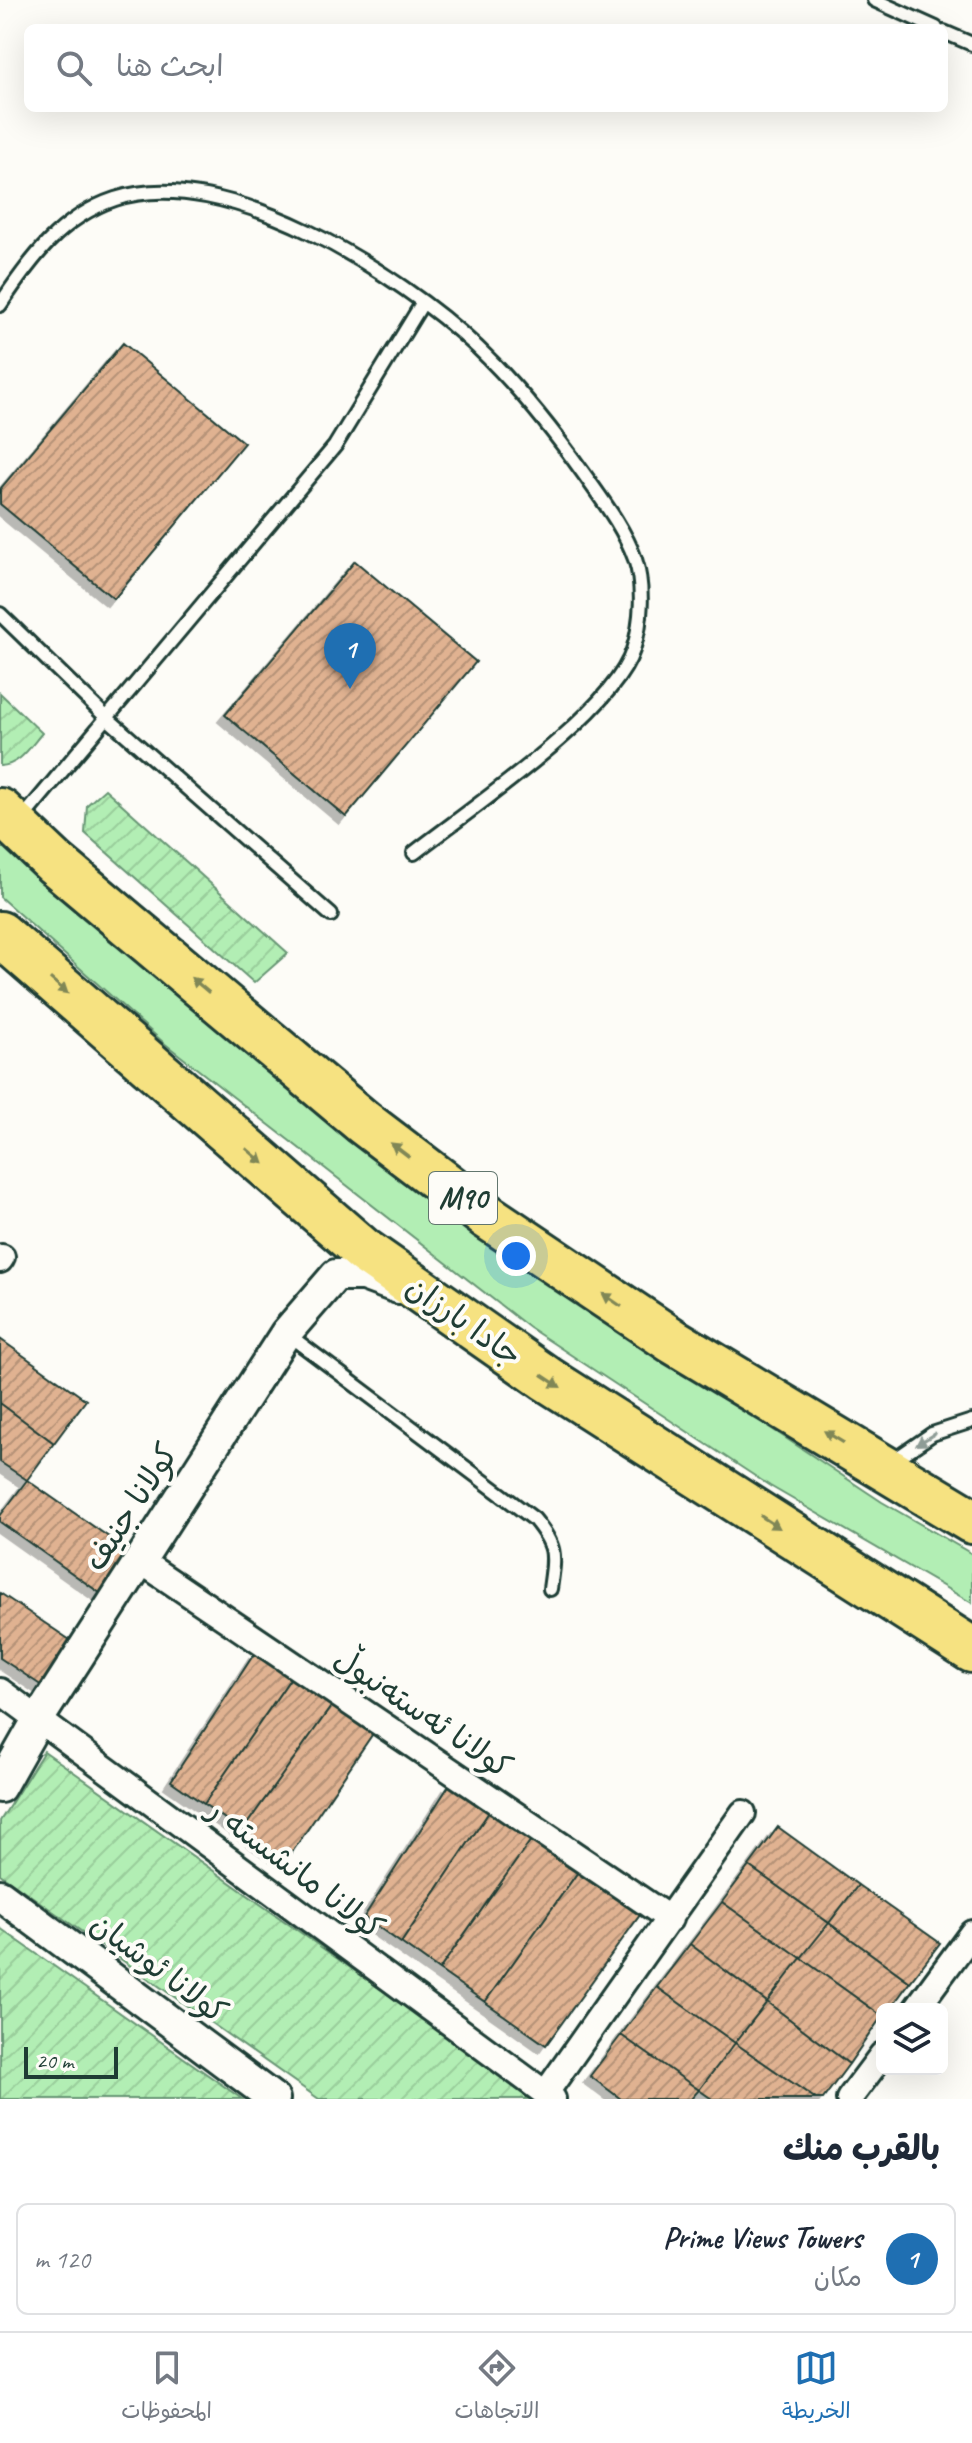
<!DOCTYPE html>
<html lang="ar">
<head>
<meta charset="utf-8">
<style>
  body { margin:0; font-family:Caveat,"Playpen Sans Arabic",sans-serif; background:#f6f6f7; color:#1f2937; direction:rtl }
  .controls { position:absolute; right:24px; bottom:24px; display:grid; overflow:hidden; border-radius:12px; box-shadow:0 8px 32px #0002 }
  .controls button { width:72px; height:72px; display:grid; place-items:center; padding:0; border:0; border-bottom:2px solid #e0e1e3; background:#fff; color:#1f2937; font:40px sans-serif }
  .scale { position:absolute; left:24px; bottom:20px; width:94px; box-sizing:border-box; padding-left:8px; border:4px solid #1f3d34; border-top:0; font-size:22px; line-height:28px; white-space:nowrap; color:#1f3d34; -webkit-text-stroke:6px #fdfcf7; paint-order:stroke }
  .you { position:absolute; left:516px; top:1256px; width:28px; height:28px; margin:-20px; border:6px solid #fff; border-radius:50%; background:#1a73e8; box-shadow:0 0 0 12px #1a73e833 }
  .badge { display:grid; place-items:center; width:52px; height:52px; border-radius:50%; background:#1f6fb2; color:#fff; font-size:26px; font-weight:700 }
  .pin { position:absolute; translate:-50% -66px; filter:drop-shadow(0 2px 4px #0008) }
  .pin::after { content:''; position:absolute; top:42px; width:28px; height:24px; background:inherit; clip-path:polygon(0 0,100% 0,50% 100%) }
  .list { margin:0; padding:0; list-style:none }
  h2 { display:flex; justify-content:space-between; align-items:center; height:104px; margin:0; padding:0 32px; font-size:34px }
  h2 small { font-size:26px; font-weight:400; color:#747a83 }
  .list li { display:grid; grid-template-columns:52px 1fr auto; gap:24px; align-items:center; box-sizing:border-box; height:112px; margin:0 16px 16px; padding:0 16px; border:2px solid #e0e1e3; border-radius:12px }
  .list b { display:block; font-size:30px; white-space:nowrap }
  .list p { margin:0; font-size:26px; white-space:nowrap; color:#747a83 }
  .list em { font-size:26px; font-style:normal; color:#747a83 }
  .icon { flex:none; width:44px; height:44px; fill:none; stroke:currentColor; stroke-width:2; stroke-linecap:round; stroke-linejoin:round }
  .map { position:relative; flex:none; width:972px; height:2099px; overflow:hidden; direction:ltr }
  .search { position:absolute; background:#fff; box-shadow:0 8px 32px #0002; left:24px; right:24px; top:24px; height:88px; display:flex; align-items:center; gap:20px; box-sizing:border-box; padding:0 28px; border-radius:12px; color:#747a83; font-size:30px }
  .sheet { height:232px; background:#fff }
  nav { display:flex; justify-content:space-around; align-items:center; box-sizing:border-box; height:112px; border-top:2px solid #e0e1e3; background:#fff; font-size:22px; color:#747a83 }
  nav a { display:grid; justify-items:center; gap:4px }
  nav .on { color:#1f6fb2 }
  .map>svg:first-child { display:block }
  .park { fill:#b2eeb4; stroke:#689674; stroke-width:2 }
  .garden { fill:url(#garden-furrows); stroke:#689674; stroke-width:2 }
  .building { fill:url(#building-hatch); stroke:#1f3d34; stroke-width:2; filter:url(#shadow) }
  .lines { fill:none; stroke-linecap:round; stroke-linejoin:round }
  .service-casing { stroke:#1f3d34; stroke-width:18 }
  .minor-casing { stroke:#1f3d34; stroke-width:30 }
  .tertiary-casing { stroke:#1f3d34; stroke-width:36 }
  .motorway-casing { stroke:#1f3d34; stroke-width:50 }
  .service { stroke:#fdfcf7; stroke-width:12 }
  .minor { stroke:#fdfcf7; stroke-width:24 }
  .tertiary { stroke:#fdfcf7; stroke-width:30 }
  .motorway { stroke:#f6e281; stroke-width:44 }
  .oneway { fill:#808757 }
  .oneway2 { fill:#8e9c96 }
  .labels { text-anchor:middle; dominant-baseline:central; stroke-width:8; stroke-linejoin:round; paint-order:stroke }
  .shield { fill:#fdfcf7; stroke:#62766e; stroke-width:2 }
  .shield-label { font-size:30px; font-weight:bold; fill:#1f3d34 }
  .street-label { font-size:32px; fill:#1f3d34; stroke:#fdfcf7 }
</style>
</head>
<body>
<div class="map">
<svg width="972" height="2099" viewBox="0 0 972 2099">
  <defs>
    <pattern id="garden-furrows" width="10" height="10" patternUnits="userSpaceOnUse" patternTransform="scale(2)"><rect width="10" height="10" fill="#b2eeb4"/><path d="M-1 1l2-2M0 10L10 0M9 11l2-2" fill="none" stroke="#99cd9b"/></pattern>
    <pattern id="building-hatch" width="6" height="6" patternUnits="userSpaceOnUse" patternTransform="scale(2)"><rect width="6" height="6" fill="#e0b291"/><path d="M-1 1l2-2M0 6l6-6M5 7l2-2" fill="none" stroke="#b59277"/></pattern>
    <filter id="shadow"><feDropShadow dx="-7" dy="7" stdDeviation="0" flood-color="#0004"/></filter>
  </defs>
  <rect width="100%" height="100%" fill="#fdfcf7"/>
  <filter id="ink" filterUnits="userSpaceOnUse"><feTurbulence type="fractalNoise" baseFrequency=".0125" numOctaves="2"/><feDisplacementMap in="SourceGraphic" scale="16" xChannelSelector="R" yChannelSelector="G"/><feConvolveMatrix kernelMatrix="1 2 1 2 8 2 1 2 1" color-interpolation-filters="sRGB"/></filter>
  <g filter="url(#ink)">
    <path class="park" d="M0 837 76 909 432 1203 882 1502 972 1554V1603L770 1486 530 1328 164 1043 0 897Z"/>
    <path class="garden" d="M0 693 42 733C30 747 20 765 0 766Z
      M105 789 288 953 254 983 85 833 87 805Z
      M44 1751 536 2099H319L0 1874V1821Z
      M0 1928 242 2099H0Z"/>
    <path class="building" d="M123 343 244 443 114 599 0 504V489Z
      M355 561 476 662 346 817 225 715Z
      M0 1339 86 1400 54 1443 0 1403Z
      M0 1403 54 1443 27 1480 0 1462Z
      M27 1480 136 1556 107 1598 0 1522V1516Z
      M0 1593 76 1644 45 1688 0 1658Z
      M256 1651 292 1676 204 1804 171 1781Z
      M292 1676 333 1704 242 1831 204 1804Z
      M333 1704 374 1732 286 1861 242 1831Z
      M450 1784 489 1812 401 1943 364 1917Z
      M489 1812 531 1840 439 1970 401 1943Z
      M778 1827 858 1885 829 1923 749 1866Z
      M531 1840 578 1872 485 2002 439 1970Z
      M749 1866 829 1923 801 1958 722 1902Z
      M578 1872 640 1915 546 2045 485 2002Z
      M858 1885 940 1943 910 1982 829 1923Z
      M722 1902 801 1958 767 2002 690 1944Z
      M829 1923 910 1982 890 2009H882V2016L801 1958Z
      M690 1944 767 2002 735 2043 657 1987Z
      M801 1958 882 2016 849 2064 767 2002Z
      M657 1987 735 2043 699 2090 621 2035Z
      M767 2002 849 2064 823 2099H816L735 2043Z
      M621 2035 699 2090 691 2099H621L590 2076Z
      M735 2043 816 2099H712L699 2090Z"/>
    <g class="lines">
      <defs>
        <path id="service" d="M874 0 936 28
          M944 32 972 44
          M0 305C30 260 61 217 115 199 225 162 400 274 477 347 518 386 552 429 584 474 603 501 624 528 635 559 644 586 642 622 633 650 613 713 470 809 414 853
          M0 614 107 718 331 915
          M21 820 335 446 423 302
          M286 1333 534 1519C557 1547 555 1554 550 1589
          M890 1463 932 1434 972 1421"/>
        <path id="minor" d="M0 1260 2 1257
          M139 1560 670 1919
          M0 1691 553 2099
          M916 2009 972 1933
          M545 2094 743 1813
          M849 2099 882 2055"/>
        <path id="tertiary" d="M0 1787 39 1718 286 1333 336 1275H363L398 1288
          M0 1895 274 2099"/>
        <path id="motorway" d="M0 811 55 863 363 1122 488 1217 673 1341 972 1521
          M0 934 364 1251 547 1379 972 1650"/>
      </defs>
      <use href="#service" class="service-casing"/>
      <use href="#minor" class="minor-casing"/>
      <use href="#tertiary" class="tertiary-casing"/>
      <use href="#motorway" class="motorway-casing"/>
      <use href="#service" class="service"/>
      <use href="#minor" class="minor"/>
      <use href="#tertiary" class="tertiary"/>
      <use href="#motorway" class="motorway"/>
    </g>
    <defs><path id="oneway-solid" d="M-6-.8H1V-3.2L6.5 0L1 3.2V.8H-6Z" transform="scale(2)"/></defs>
    <g class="oneway">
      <use href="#oneway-solid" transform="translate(200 985) rotate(-140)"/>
      <use href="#oneway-solid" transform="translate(59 986) rotate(41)"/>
      <use href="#oneway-solid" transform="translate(400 1150) rotate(-143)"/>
      <use href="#oneway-solid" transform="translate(255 1156) rotate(41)"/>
      <use href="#oneway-solid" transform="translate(612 1300) rotate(-146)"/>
      <use href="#oneway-solid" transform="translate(551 1381) rotate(33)"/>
      <use href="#oneway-solid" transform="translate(834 1437) rotate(-149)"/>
      <use href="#oneway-solid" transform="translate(770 1522) rotate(33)"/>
    </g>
    <use class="oneway2" href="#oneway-solid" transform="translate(926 1439) rotate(148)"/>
  </g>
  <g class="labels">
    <rect class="shield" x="429" y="1172" width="68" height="52" rx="6"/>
    <g class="shield-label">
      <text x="463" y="1198">M90</text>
    </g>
    <g class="street-label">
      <text transform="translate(464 1321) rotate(35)">جادا بارزان</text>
      <text transform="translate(131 1507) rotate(-57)">كولانا جنيف</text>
      <text transform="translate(423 1713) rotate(34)">كولانا ئەستەنبوڵ</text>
      <text transform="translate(296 1869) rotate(37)">كولانا مانشسته ر</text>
      <text transform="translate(159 1968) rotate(37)">كولانا ئوشيان</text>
    </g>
  </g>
</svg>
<div class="controls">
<button><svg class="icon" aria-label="layers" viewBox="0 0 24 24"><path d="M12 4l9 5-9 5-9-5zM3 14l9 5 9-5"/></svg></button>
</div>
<div class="scale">20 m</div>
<div class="you"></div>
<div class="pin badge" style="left:350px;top:689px">1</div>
<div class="search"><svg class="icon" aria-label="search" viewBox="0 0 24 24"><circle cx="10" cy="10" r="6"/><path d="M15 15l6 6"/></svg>ابحث هنا</div>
</div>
<section class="sheet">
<h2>بالقرب منك<small></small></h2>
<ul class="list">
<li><span class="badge">1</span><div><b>Prime Views Towers</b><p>مكان</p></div><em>120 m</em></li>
</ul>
</section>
<nav>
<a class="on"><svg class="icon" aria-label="map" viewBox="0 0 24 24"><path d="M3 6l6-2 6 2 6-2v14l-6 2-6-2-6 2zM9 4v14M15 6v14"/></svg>الخريطة</a>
<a><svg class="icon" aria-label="directions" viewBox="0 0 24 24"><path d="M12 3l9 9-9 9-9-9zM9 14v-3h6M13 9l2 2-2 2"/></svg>الاتجاهات</a>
<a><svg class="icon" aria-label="saved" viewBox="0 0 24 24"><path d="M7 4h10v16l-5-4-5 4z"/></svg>المحفوظات</a>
</nav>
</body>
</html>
